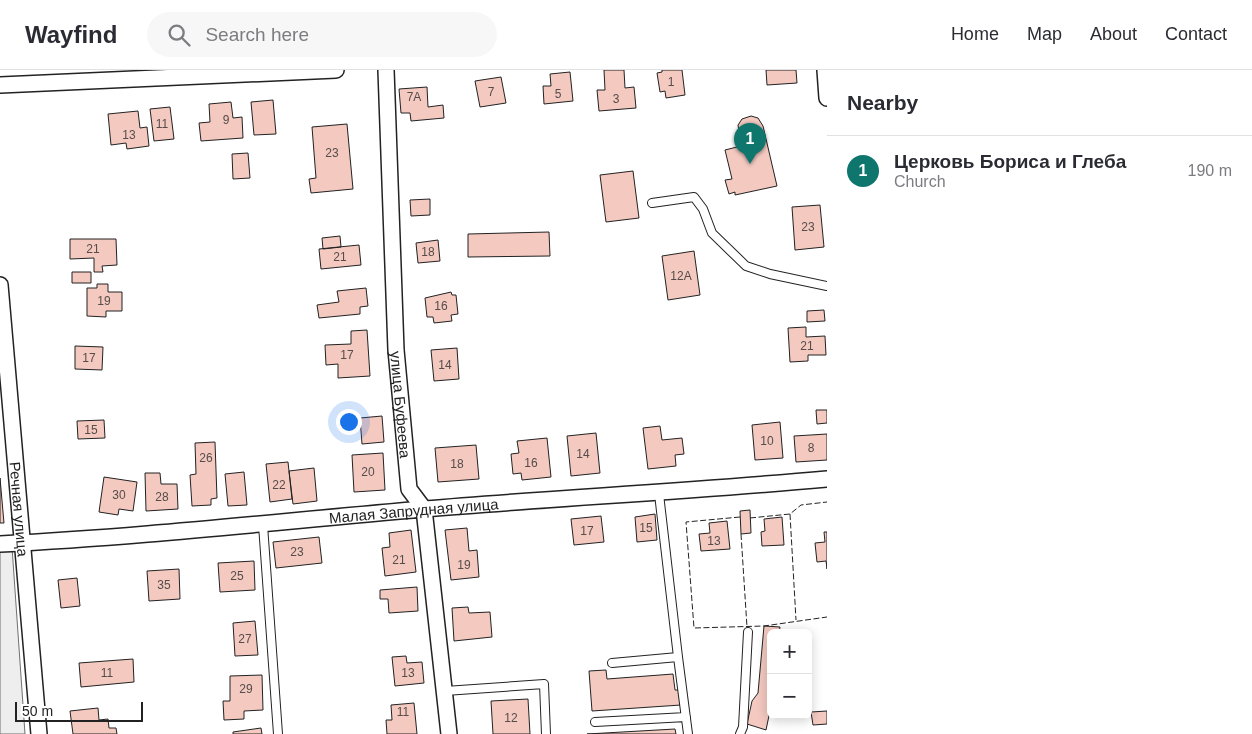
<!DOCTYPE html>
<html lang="en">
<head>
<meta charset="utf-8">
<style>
  body { margin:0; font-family:Arial,sans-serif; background:#f7f7f7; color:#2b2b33 }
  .controls { position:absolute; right:15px; bottom:15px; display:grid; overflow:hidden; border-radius:8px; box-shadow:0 2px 12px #0003 }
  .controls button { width:45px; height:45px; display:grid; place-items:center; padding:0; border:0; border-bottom:1px solid #e1e1e2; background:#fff; color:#2b2b33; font:25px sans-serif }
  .scale { position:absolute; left:15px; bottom:12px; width:128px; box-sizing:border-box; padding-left:5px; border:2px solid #222; border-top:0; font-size:14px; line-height:18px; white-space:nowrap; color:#222; -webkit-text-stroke:4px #fff; paint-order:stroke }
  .you { position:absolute; left:348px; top:351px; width:18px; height:18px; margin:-12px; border:4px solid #fff; border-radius:50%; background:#1a73e8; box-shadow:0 0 0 8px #1a73e833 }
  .badge { display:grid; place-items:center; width:32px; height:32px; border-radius:50%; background:#0f766e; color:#fff; font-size:16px; font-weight:700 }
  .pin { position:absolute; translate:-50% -41px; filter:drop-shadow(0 1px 2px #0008) }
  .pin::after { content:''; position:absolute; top:26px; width:18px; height:15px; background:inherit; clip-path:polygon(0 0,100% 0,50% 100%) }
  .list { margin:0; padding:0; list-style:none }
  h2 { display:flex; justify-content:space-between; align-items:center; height:65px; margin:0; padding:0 20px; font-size:21px }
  h2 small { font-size:16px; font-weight:400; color:#7c7c81 }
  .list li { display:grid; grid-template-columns:32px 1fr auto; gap:15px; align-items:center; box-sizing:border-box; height:70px; padding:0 20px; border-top:1px solid #e1e1e2 }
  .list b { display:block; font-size:19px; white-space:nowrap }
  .list p { margin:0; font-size:16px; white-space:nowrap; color:#7c7c81 }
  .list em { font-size:16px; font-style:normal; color:#7c7c81 }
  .icon { flex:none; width:28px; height:28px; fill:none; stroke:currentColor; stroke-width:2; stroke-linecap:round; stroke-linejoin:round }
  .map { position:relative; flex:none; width:827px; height:664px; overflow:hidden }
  header { display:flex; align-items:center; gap:30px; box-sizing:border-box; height:70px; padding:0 25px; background:#fff; border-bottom:1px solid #e1e1e2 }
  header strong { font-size:24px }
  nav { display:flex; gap:28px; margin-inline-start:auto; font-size:18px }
  .search { width:350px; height:45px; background:#f7f7f7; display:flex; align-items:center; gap:12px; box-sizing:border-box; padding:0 18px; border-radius:28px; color:#7c7c81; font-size:19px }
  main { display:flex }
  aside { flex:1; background:#fff }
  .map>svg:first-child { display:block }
  .green { fill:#eee; stroke:#6f6f6f }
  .building { fill:#f3c9c0; stroke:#222 }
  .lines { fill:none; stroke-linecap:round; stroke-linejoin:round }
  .service-casing { stroke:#222; stroke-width:10 }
  .minor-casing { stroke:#222; stroke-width:18 }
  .service { stroke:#fff; stroke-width:8 }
  .minor { stroke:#fff; stroke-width:15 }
  .fence { stroke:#222; stroke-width:1; stroke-dasharray:6 2.5; stroke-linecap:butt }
  .labels { text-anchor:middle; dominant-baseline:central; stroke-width:4; stroke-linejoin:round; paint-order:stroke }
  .number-label { font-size:12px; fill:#564c4a }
  .street-label { font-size:15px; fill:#222; stroke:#fff }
</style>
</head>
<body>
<header>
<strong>Wayfind</strong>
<div class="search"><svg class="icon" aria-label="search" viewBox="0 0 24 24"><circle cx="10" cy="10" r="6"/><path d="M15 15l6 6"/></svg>Search here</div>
<nav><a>Home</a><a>Map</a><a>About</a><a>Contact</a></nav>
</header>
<main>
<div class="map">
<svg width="827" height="664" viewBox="0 0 827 664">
  <rect width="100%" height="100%" fill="#fff"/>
  <path class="green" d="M12 477 25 664H0V478Z"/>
  <path class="building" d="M604 0H624L625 18 634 17 636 38 599 41 597 20H605Z
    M662 0H682L685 25 666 28 665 21 660 22 657 3 662 2Z
    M766 0H796L797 13 767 15Z
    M570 2 573 31 544 34 543 16H551L550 4Z
    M501 7 506 33 480 37 475 11Z
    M427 17 428 37 443 35 444 48 411 51 410 43H401L399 19Z
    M273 30 276 64 254 65 251 32Z
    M231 32 233 48 242 47 243 68 201 71 199 53 210 52 209 34Z
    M170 37 174 69 154 71 150 39Z
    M138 41 140 58 147 57 149 76 127 79 126 73 111 75 108 44Z
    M751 46 758 48 763 56 777 116 735 125V122L729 124 725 110 732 109 725 80 741 76 738 55 742 49Z
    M347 54 353 119 311 123 309 109 316 108 312 57Z
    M248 83 250 108 233 109 232 84Z
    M633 101 639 148 606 152 600 105Z
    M430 129V145L411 146 410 130Z
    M820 135 824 177 795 180 792 137Z
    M549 162 550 186 468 187V164Z
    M340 166 341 177 323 179 322 168Z
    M70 169H116L117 195 102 196 103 202H94V188L70 189Z
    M438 170 440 191 418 193 416 173Z
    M359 175 361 195 321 199 319 179Z
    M694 181 700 225 668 230 662 186Z
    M72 202H91V213H72Z
    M97 214H108V222H122V241H106V247L87 246V218H97Z
    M366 218 368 236 360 237V244L319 248 317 235 339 232 337 221Z
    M451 222 452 225H456L458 244 451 245 452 251 434 253 433 247H427L425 228Z
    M824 240 825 251 807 252V241Z
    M806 257V267L825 266 826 285H808V291L790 292 788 258Z
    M367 260 370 306 338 308V294L326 295 325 275 351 274V261Z
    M75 276 103 277 102 300 75 299Z
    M457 278 459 309 434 311 431 280Z
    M816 340H827V353L817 354Z
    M382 346 384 372 362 374 360 348Z
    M104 350 105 368 78 369 77 351Z
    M780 352 783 388 755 390 752 355Z
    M660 356 662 370 682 368 684 384 675 385 676 396 648 399 643 358Z
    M596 363 600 403 571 406 567 366Z
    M827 364V390L796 392 794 366Z
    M547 368 551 407 522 410 521 403 513 404 511 384 519 383 517 371Z
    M215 372 217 428 211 429V435L192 436 190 405 196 404 195 373Z
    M476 375 479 409 438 412 435 378Z
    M383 383 385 420 354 422 352 385Z
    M288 392 292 429 270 432 266 394Z
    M314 398 317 431 293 434 289 401Z
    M244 402 247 435 228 436 225 404Z
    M145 403H160L161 414H177L178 439 146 441Z
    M104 407 137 412 133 441 119 439 118 445 99 442Z
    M0 408 4 453H0Z
    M750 440 751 463 741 464 740 441Z
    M655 444 657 470 637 472 635 447Z
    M601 446 604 472 574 475 571 449Z
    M782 447 784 475 762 476 761 462 765 461 764 449Z
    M727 451 730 479 701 481 699 464 710 463 709 453Z
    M467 458 469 481 477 480 479 507 451 510 445 460Z
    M411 460 416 502 385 506 382 478 390 477 389 463Z
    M824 462H827V499L826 491 817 492 815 473 825 472Z
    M319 467 322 493 276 498 273 472Z
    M254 491 255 520 220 522 218 493Z
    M179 499 180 529 149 531 147 501Z
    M77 508 80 536 61 538 58 510Z
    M417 517 418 541 389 543 388 529H380V520Z
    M468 537 469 543 490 542 492 567 454 571 452 538Z
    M255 551 258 585 235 586 233 553Z
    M764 556 780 557 779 563H771V636L766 660 747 654 752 631 758 623Z
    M406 586 407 593 422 592 424 613 395 616 392 587Z
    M133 589 134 612 81 617 79 593Z
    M606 600 607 609 673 604 675 620H680L681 635 592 641 589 601Z
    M262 605 263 640 244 641V649L224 650 223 631H230V606Z
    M528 629 530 664H493L491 631Z
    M414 633 417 664H387L386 650H392L391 635Z
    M98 638 99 650 108 649 109 658H116L117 664H73L70 641Z
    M827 641V654L813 655 811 642Z
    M261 658 262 664H233V662Z
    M675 659 676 664H587Z"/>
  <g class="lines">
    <defs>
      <path id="service" d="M652 133 694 127 703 139 712 163 746 196 770 204 827 216
        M659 424 678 587
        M263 455 278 664
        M612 593 678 587 688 664
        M445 621 544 614 546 664
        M595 652 686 647
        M740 664 743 657 748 562"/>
      <g id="minor">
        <path id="s1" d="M386 0 396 280 409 419 424 439 449 664"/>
        <path d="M825 0 827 28"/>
        <path d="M0 15 336 0"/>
        <path id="s2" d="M0 215 39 664"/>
        <path id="s3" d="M0 474C142 467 283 451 424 439 558 428 693 421 827 409"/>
      </g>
    </defs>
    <use href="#service" class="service-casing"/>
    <use href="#minor" class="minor-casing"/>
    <use href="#service" class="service"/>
    <use href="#minor" class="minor"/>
    <path class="fence" d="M790 444 796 550
      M740 447 686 452 694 558 764 556 827 547
      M750 448 790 444 801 435 827 432
      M741 464 747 557"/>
  </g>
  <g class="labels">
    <g class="number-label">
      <text x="671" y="12">1</text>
      <text x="491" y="22">7</text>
      <text x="558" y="24">5</text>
      <text x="414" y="27">7А</text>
      <text x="616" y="29">3</text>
      <text x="226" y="50">9</text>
      <text x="162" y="54">11</text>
      <text x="129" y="65">13</text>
      <text x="332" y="83">23</text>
      <text x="808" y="157">23</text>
      <text x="93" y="179">21</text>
      <text x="428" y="182">18</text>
      <text x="340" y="187">21</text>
      <text x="681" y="206">12А</text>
      <text x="104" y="231">19</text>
      <text x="441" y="236">16</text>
      <text x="807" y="276">21</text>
      <text x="347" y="285">17</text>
      <text x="89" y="288">17</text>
      <text x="445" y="295">14</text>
      <text x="91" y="360">15</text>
      <text x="767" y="371">10</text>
      <text x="811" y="378">8</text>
      <text x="583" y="384">14</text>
      <text x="206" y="388">26</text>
      <text x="531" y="393">16</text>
      <text x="457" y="394">18</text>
      <text x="368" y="402">20</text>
      <text x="279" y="415">22</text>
      <text x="119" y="425">30</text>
      <text x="162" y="427">28</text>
      <text x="646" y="458">15</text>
      <text x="587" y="461">17</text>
      <text x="714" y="471">13</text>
      <text x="297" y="482">23</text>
      <text x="399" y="490">21</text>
      <text x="464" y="495">19</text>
      <text x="237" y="506">25</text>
      <text x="164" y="515">35</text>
      <text x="245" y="569">27</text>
      <text x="107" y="603">11</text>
      <text x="408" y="603">13</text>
      <text x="246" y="619">29</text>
      <text x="403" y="642">11</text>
      <text x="511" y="648">12</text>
    </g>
    <g class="street-label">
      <text stroke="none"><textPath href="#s1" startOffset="335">улица Буфеева</textPath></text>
      <text stroke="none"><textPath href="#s2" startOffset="225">Речная улица</textPath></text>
      <text stroke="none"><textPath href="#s3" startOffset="415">Малая Запрудная улица</textPath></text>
    </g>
  </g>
</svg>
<div class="controls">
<button>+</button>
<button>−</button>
</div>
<div class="scale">50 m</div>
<div class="you"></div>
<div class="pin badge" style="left:750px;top:94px">1</div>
</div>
<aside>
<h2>Nearby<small></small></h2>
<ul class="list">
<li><span class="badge">1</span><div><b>Церковь Бориса и Глеба</b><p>Church</p></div><em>190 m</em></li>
</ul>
</aside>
</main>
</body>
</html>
